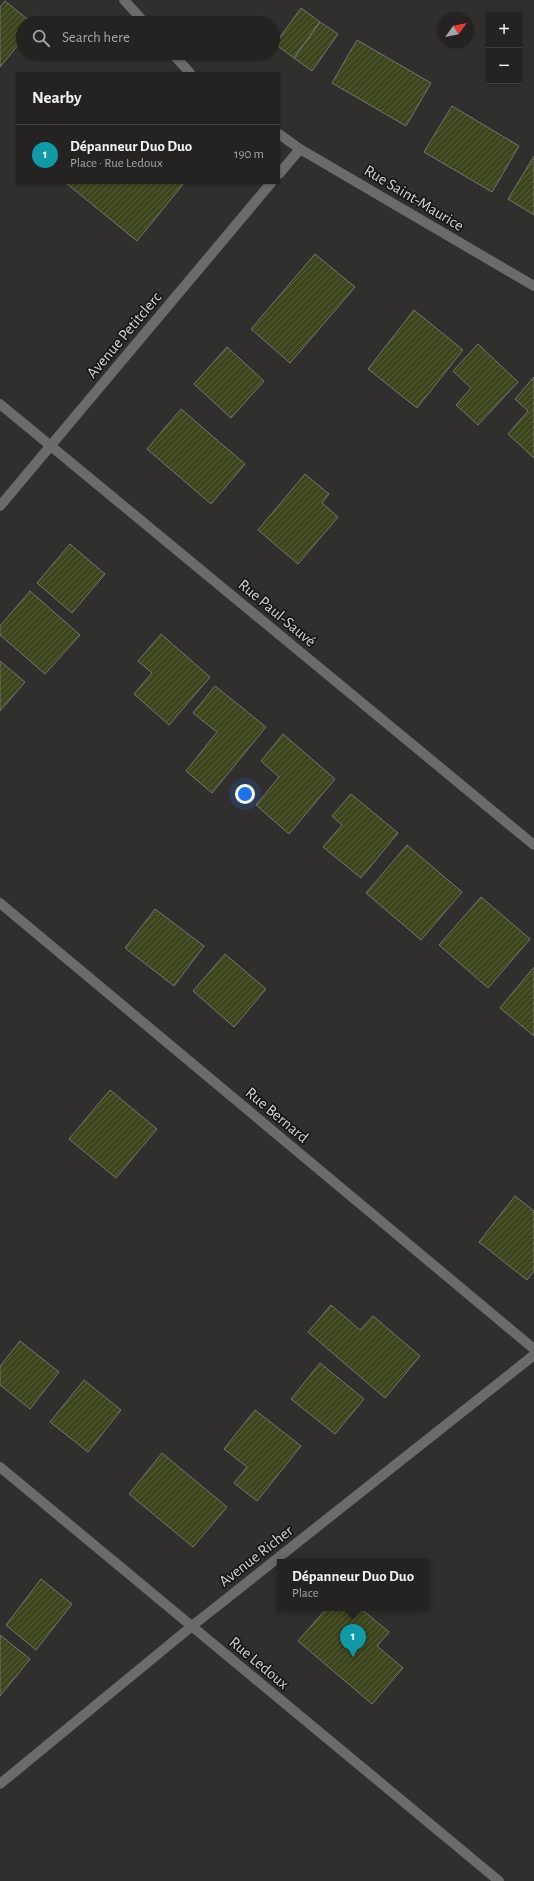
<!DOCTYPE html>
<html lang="en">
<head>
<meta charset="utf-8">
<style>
  body { margin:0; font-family:"Alegreya Sans",sans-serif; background:#302f2f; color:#f1f3f6 }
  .controls { position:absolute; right:12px; top:12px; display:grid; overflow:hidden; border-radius:0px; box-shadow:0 1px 3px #0004 }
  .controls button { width:36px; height:36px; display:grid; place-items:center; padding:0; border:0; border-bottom:1px solid #414040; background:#242322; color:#f1f3f6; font:20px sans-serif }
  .compass { position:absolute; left:438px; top:12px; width:36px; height:36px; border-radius:50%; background:#242322; box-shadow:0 1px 3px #0004; rotate:57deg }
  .you { position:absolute; left:245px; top:794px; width:14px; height:14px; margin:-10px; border:3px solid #fff; border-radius:50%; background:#1a73e8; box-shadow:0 0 0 6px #1a73e833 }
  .badge { display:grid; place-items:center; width:26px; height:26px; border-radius:50%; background:#ea580c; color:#fff; font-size:13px; font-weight:700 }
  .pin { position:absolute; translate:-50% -33px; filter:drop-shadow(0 1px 2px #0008) }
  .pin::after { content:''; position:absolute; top:21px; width:14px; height:12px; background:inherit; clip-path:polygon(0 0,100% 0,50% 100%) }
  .popup { position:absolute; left:277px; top:1559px; width:152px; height:52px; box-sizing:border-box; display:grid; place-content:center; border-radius:0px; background:#242322; filter:drop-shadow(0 1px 3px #0005); font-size:13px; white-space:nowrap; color:#a3a4a5 }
  .popup b { font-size:15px; color:#f1f3f6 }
  .popup::after { content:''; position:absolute; left:50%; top:100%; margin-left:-8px; border:8px solid transparent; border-top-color:#242322 }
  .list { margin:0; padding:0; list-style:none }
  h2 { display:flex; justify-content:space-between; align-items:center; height:52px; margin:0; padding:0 16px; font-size:17px }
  h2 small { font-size:13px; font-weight:400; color:#a3a4a5 }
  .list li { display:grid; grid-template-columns:26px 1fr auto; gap:12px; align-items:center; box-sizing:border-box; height:60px; padding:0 16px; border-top:1px solid #414040 }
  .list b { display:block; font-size:15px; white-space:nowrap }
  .list p { margin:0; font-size:13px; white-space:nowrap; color:#a3a4a5 }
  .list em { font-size:13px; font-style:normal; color:#a3a4a5 }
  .icon { flex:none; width:22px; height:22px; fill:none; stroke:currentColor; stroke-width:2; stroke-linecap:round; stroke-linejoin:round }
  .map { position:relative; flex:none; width:534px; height:1881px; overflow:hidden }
  .search { position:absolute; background:#242322; box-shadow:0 1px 3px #0004; left:16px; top:16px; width:264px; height:44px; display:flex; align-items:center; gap:10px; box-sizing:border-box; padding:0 14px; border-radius:22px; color:#a3a4a5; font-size:15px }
  .panel { position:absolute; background:#242322; box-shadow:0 1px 3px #0004; left:16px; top:72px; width:264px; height:112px; border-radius:0px }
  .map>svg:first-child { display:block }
  .building { fill:url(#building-hatch); stroke:#747572 }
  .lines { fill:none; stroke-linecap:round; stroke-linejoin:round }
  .minor { stroke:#6c6b6a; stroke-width:10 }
  .labels { text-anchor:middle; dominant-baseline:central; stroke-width:3.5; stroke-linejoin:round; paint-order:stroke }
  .street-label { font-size:16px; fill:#d4d4d2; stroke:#181716 }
</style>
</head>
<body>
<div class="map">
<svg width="534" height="1881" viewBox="0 0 534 1881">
  <defs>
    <pattern id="building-hatch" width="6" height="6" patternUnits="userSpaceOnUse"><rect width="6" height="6" fill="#3c451c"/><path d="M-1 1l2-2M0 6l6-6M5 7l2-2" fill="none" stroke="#575f3c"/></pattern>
  </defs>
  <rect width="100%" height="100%" fill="#302f2d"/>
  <path class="building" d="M5 1 32 23H23V39L0 67V7Z
    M301 8 320 22 294 58 275 44Z
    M320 22 338 34 312 71 294 58Z
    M357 40 431 83 406 126 332 83Z
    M452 106 519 146 492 192 424 152Z
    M534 156V215L508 199Z
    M66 183H184L137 241Z
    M315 254 355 287 290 363 251 329Z
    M414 310 463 350 417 408 368 369Z
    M478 344 518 382 478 425 456 405 471 388 453 371Z
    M227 347 264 381 231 418 194 384Z
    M534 377V458L508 434 528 411 515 399Z
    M181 409 245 464 211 504 147 449Z
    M305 474 329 494 322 503 338 517 298 564 258 530Z
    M70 544 105 574 72 613 37 583Z
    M30 591 80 635 45 674 0 635V626Z
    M161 634 210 677 169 725 134 694 152 673 138 661Z
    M0 661 25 682 0 711Z
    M215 686 266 727 212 793 186 771 217 732 193 713Z
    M283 734 335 779 289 834 256 805 279 777 261 761Z
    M351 794 398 833 361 878 323 847 342 825 332 816Z
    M407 845 462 892 421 940 366 893Z
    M481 897 530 939 488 988 439 945Z
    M155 909 204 946 174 986 125 948Z
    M225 954 266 989 234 1027 193 991Z
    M534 967V1036L500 1008Z
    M110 1090 157 1129 116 1178 69 1139Z
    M515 1196 534 1211V1271L527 1280 479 1242Z
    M331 1305 360 1330 373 1316 420 1356 385 1398 308 1332Z
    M20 1341 59 1372 30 1409 0 1385V1366Z
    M320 1363 364 1399 335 1434 291 1399Z
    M84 1380 121 1410 88 1452 50 1422Z
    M255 1410 301 1446 257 1501 234 1483 247 1467 224 1449Z
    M162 1453 227 1507 193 1547 129 1494Z
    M41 1579 72 1604 36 1650 6 1625Z
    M327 1608H360L389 1632 377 1646 403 1668 372 1704 298 1641Z
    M0 1635 30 1659 0 1696Z"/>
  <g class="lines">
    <path class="minor" d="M124 0 145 23
      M172 53 190 73
      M279 134 300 149 534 286
      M279 174 300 149
      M0 404 534 845
      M0 506 271 183
      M0 903 534 1349
      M0 1467 499 1881
      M0 1784 192 1626 534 1355"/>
  </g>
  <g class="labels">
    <g class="street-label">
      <text transform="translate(414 198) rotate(31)">Rue Saint-Maurice</text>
      <text transform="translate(124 335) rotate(-50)">Avenue Petitclerc</text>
      <text transform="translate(277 613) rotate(40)">Rue Paul-Sauvé</text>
      <text transform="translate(277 1115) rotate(40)">Rue Bernard</text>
      <text transform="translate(256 1556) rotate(-38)">Avenue Richer</text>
      <text transform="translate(259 1663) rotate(40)">Rue Ledoux</text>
    </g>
  </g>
</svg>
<div class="controls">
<button>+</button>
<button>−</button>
</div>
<svg class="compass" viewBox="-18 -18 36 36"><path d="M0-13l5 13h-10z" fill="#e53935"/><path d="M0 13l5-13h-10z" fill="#a3a4a5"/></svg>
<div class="you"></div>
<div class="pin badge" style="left:353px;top:1657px;background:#0f9aa8">1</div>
<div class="popup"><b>Dépanneur Duo Duo</b>Place</div>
<div class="search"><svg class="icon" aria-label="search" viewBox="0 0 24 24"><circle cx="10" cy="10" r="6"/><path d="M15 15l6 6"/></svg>Search here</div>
<section class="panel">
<h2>Nearby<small></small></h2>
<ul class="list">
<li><span class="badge" style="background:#0f9aa8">1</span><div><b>Dépanneur Duo Duo</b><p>Place · Rue Ledoux</p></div><em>190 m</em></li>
</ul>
</section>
</div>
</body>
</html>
